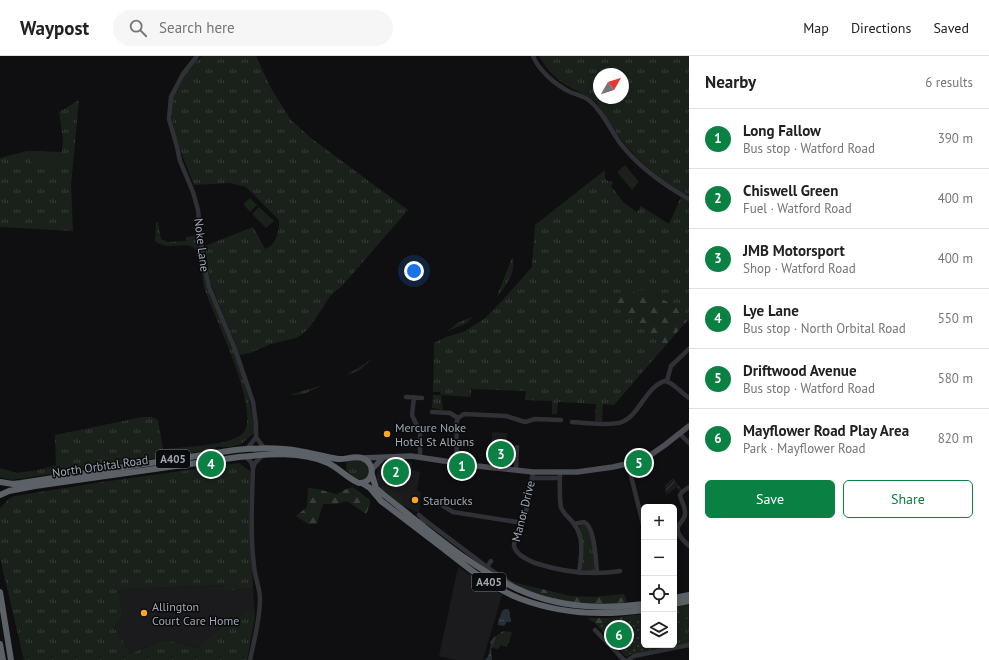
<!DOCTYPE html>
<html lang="en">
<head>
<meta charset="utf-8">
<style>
  body { margin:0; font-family:"PT Sans",sans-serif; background:#f6f6f6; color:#202124 }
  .controls { position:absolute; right:12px; bottom:12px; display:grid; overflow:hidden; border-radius:6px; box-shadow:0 2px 6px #0003 }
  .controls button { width:36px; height:36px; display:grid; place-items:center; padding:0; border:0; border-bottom:1px solid #e0e0e0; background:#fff; color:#202124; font:20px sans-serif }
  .compass { position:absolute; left:593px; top:12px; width:36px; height:36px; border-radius:50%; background:#fff; box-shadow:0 2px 6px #0003; rotate:51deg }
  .you { position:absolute; left:414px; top:215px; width:14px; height:14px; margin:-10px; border:3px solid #fff; border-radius:50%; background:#1a73e8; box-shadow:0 0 0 6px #1a73e833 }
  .badge { display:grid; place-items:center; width:26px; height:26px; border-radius:50%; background:#0b8043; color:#fff; font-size:13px; font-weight:700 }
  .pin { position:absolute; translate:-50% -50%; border:2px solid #fff; box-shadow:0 1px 4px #0006 }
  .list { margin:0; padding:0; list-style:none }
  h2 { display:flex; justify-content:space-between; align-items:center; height:52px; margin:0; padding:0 16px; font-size:17px }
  h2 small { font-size:13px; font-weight:400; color:#757577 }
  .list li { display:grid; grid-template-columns:26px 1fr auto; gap:12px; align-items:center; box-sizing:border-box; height:60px; padding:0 16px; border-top:1px solid #e0e0e0 }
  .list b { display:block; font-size:15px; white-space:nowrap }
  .list p { margin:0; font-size:13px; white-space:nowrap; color:#757577 }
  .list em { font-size:13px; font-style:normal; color:#757577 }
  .actions { display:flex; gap:8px; padding:12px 16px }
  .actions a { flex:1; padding:9px 0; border:1px solid #0b8043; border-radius:6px; text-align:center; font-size:14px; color:#0b8043 }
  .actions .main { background:#0b8043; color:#fff }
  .icon { flex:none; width:22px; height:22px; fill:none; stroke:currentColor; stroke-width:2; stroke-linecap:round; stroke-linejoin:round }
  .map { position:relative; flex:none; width:689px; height:604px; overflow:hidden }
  header { display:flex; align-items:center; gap:24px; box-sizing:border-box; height:56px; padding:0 20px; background:#fff; border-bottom:1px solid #e0e0e0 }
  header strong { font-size:19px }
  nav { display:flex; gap:22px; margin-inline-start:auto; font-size:14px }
  .search { width:280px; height:36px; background:#f6f6f6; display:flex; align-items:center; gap:10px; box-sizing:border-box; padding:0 14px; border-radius:22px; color:#757577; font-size:15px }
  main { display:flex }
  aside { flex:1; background:#fff }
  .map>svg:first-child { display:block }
  .built { fill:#1b1b1e }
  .industrial { fill:url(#industrial-furrows) }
  .grass { fill:url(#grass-tufts); fill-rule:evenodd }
  .forest { fill:url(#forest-firs) }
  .park { fill:url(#park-dots) }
  .pitch { fill:#1a211a }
  .water { fill:url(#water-ripples) }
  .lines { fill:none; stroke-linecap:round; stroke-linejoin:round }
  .minor { stroke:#303136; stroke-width:4.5 }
  .major { stroke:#4c4e55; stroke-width:5.5 }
  .highway { stroke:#5c6067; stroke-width:6 }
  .poi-dot { fill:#fba61e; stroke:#0a0b0c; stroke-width:1.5 }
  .labels { text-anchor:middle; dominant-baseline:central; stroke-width:3; stroke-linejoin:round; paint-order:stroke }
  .shield { fill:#0a0b0c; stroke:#737881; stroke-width:1 }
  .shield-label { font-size:11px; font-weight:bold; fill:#a0a6b3 }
  .street-label { font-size:12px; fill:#a0a6b3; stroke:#0a0b0c }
  .poi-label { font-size:12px; fill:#a0a6b3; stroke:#0a0b0c; text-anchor:start }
</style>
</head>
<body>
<header>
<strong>Waypost</strong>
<div class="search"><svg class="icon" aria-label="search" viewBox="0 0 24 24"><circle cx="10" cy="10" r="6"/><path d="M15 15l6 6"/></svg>Search here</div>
<nav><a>Map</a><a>Directions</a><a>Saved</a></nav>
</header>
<main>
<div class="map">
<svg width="689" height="604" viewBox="0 0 689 604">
  <defs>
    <pattern id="industrial-furrows" width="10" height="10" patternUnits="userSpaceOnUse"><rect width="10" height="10" fill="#1b1b1e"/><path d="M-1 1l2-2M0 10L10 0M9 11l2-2" fill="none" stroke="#39393c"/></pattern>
    <pattern id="grass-tufts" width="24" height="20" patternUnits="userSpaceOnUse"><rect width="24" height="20" fill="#1a211a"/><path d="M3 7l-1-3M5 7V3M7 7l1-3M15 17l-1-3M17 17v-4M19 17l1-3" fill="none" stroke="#383e39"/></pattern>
    <pattern id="forest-firs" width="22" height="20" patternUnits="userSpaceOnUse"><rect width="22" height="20" fill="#1a211a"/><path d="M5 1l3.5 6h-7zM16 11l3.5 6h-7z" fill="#383e39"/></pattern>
    <pattern id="park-dots" width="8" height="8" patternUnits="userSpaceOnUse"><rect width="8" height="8" fill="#1a211a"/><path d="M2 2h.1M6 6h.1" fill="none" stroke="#383e39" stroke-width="1.8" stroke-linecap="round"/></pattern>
    <pattern id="water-ripples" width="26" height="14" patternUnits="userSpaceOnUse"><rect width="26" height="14" fill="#262f35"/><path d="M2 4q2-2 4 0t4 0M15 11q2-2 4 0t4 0" fill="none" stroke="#424a50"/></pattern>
  </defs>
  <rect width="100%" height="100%" fill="#0f0f11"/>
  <path class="built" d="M492 376 507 377 505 410 490 408Z
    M412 406V414L420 416 417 434 421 437 419 457 400 449 381 432 376 423 379 409Z
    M458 511 502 539 483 604H456L439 600Z
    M224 529 225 535 253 532 255 560 249 555 200 592 164 584 130 598 114 571 123 561 119 533Z"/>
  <path class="industrial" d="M673 422 682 434 679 435 677 431 666 439 665 429Z"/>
  <path class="grass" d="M202 0H256L272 34 291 64 312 83 408 154 343 229 330 240 320 256 309 272 301 279 296 282 271 288 250 297 240 299 210 226 205 190 253 171 265 193C277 188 279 176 279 164L246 131 230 127 194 129C184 101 162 61 177 31 183 19 192 9 202 0Z
    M539 0H689V140C668 129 646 112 630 94 617 80 607 62 596 46 587 39 577 36 568 30 556 24 546 12 539 0ZM599 18H623V42H599Z
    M79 44 71 129 73 175 0 171V102L27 95 62 96 63 84 59 56Z
    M605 114V123L608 125H612L613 127 611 130 624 147 637 156 641 150 669 168 681 141 689 145V267L675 250 651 237 641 234 621 241 615 246 665 290 614 349 603 348 602 365H595L596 348 558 346 557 358H552V345L525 344 526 335 471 333V341L441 339 443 354 432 352 433 339H441L440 336H433L434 287 446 281 463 276 484 263 503 244 532 211 535 169Z
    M156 166H158L161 183 168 186 186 185V181L199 179 205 217 238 302 249 343 254 369V377L241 388 231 391H217L209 394 11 424 0 421V412L17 417 38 414 56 409 55 379 143 361H152L158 364 163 393C182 391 229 390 242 378 264 358 212 257 204 231 202 222 202 200 195 193 186 184 168 196 155 185Z
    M512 202H513C516 215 506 232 497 240Z
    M472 261 467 267 448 275 457 267Z
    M374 302 360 314 345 320Z
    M319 330H321L304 338 289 339Z
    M355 404C363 405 368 408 370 416L366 422C357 425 351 421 346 413L347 405Z
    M239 407 251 416 249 452 253 532 224 535V529L119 533 123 561 114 571 130 598 164 584 198 592 221 572 249 555 255 560 247 604H24L0 502V452L10 442 15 440 102 426Z
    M387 430 402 442 403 449 380 431Z
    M581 468H585C594 481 594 498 595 514L594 515H583L581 512 579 472Z
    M689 562V587L676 590 674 582V567Z"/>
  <path class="forest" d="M641 234 651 237 675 250 687 265 665 290 614 246 621 241Z
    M353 431 370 444V449L366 458 347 445 336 448H323L317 468H308L296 460 307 451 308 432C318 432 327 436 337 438L344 434Z
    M508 525 571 540 595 541 623 538 625 539 627 546C590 552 540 544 508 525Z
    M689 548V562L674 567V552Z
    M644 558V562L612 568 595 567 587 562H608Z
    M503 575 512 576 507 591 501 589 498 593 491 592 496 580Z"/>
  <path class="park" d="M644 562V589H674V590L631 598 626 601 595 567 612 568Z"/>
  <path class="pitch" d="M31 95 60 96 59 108 30 106Z
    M625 109 639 126 632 134 617 116Z
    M250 142 257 149 250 156 243 148Z
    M259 151 274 165 266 172 252 158Z"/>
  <path class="water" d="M505 553H508C511 556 509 560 511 563V566H507L504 570 498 569V566L502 555Z
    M495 580 496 582 491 593 492 604H486L485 603 488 601 491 589 490 586Z"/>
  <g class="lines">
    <path class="minor" d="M197 0 183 18 174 35 171 41 169 63 177 91 180 105 193 136 198 154 203 203 209 231 235 293 253 346 256 368V381L247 393
      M533 0C539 15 556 29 570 36 577 39 584 40 590 45 603 56 610 73 620 87 638 110 664 129 689 143
      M667 325 671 310 689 293
      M406 341 422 342
      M414 341 412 359 420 377V401
      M432 356 450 357 458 362
      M572 366C584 367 612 370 622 366 639 360 646 330 665 325 673 326 681 337 689 342
      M680 378 689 387
      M256 381 264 392
      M245 400 251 406 253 412
      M455 406 457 391 456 368 458 362 464 358 506 360 525 366 535 363 561 364
      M628 408 644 472
      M516 414 517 391
      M533 416C530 433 528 451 523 467 521 473 513 485 514 490 516 499 528 504 535 507 563 516 591 520 620 515
      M560 416C560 427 559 441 561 451 563 458 570 462 574 468 585 482 581 501 579 517
      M532 422H560
      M689 431 682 436 680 439C681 446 686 451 685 458 685 463 681 465 679 469 674 476 684 485 689 490
      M440 448 453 456 523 467
      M419 459 426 465
      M417 465 425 466 426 465 487 511 510 527
      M574 468 584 466C595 470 596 506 597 517
      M487 511 491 505
      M595 574 624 604
      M250 604C254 584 260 564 260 543 260 532 255 522 254 510 250 477 252 444 253 412L255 407 263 399
      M628 604 634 600 689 589"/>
    <path class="major" d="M362 402 411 400 477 410 533 416H577L613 411 635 406 652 398 665 389 689 370
      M372 413 383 402"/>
    <path class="highway" d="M372 419 376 432 384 439C428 473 475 516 527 537 564 552 605 553 644 548
      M0 426 13 428 21 427 235 394C256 392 278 391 299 395 312 397 325 401 338 403 346 404 354 399 362 402 376 407 375 427 359 427 348 423 339 412 328 407 301 395 268 398 239 401L35 430 9 435 0 439
      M362 427 370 432 381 445C402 461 423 477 444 493 468 512 492 532 521 543 561 558 602 560 644 554
      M0 536 11 604
      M674 542 689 539
      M674 548 689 545
      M0 588 3 604"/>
  </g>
  <g class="poi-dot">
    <circle cx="387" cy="378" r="4"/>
    <circle cx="415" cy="444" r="4"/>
    <circle cx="144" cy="557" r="4"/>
  </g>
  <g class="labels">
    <g class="shield">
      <rect x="156" y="394" width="34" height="18" rx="3"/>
      <rect x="472" y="517" width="34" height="18" rx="3"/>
    </g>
    <g class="shield-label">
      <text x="173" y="403">A405</text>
      <text x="489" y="526">A405</text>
    </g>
    <g class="street-label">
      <text transform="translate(202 189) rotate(83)">Noke Lane</text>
      <text transform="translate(100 410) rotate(-8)">North Orbital Road</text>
      <text transform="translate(523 455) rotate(-76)">Manor Drive</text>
    </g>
    <g class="poi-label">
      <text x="395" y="371">Mercure Noke<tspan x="395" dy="14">Hotel St Albans</tspan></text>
      <text x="423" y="444">Starbucks</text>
      <text x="152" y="550">Allington<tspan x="152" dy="14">Court Care Home</tspan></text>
    </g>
  </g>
</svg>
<div class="controls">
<button>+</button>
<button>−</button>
<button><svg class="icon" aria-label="locate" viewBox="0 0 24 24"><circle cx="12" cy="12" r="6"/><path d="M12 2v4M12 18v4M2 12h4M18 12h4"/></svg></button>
<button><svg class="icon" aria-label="layers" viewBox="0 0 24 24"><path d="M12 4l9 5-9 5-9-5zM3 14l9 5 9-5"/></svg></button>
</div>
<svg class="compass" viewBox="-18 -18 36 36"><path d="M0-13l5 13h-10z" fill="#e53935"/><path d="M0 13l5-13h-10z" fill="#757577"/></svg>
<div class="you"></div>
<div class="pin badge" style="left:462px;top:410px">1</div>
<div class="pin badge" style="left:396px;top:416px">2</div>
<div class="pin badge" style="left:501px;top:398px">3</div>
<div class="pin badge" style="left:211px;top:408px">4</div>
<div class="pin badge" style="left:639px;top:407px">5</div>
<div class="pin badge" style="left:619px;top:579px">6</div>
</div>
<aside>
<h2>Nearby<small>6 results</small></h2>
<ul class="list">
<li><span class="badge">1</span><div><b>Long Fallow</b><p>Bus stop · Watford Road</p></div><em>390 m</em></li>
<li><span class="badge">2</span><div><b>Chiswell Green</b><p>Fuel · Watford Road</p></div><em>400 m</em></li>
<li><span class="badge">3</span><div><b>JMB Motorsport</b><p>Shop · Watford Road</p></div><em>400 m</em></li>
<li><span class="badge">4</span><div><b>Lye Lane</b><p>Bus stop · North Orbital Road</p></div><em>550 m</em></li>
<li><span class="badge">5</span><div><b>Driftwood Avenue</b><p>Bus stop · Watford Road</p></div><em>580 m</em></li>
<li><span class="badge">6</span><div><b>Mayflower Road Play Area</b><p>Park · Mayflower Road</p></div><em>820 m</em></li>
</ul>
<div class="actions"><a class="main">Save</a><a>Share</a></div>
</aside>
</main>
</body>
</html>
